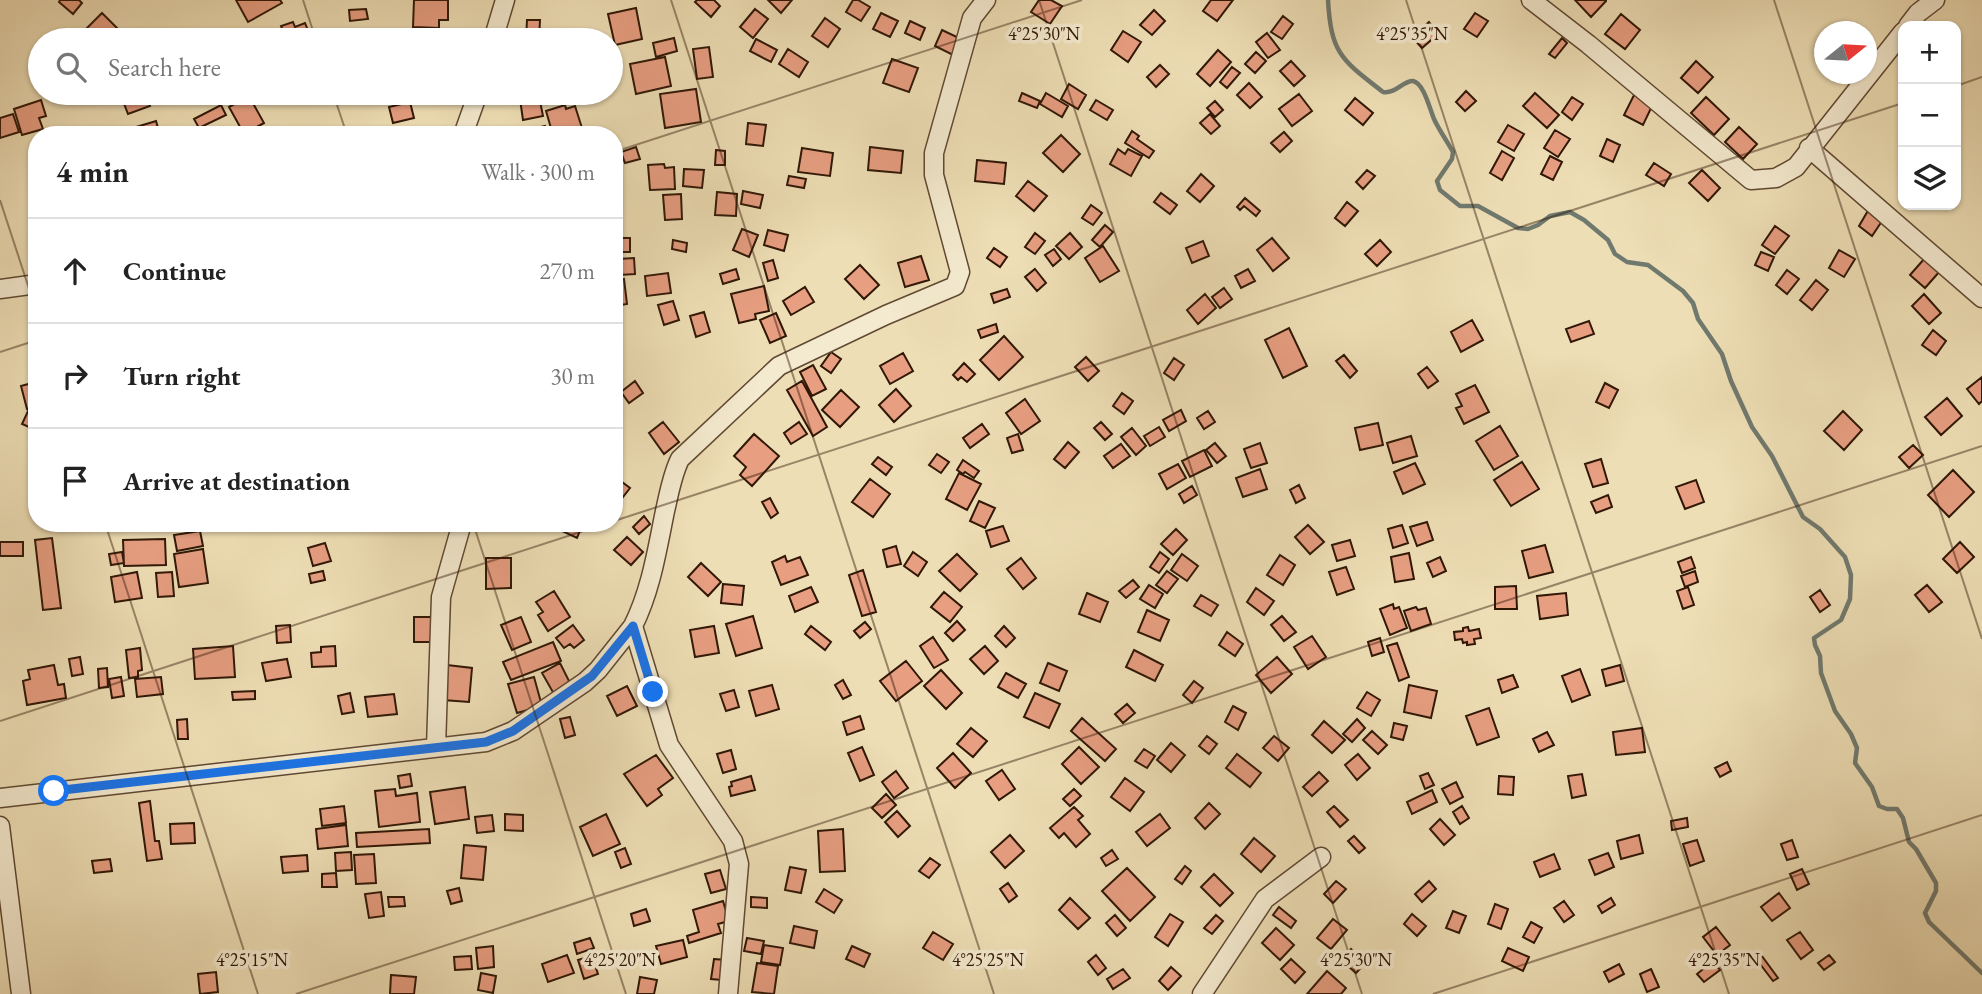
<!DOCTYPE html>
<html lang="en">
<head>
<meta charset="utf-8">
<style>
  body { margin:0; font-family:"EB Garamond",serif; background:#f2f2f2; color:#222 }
  .controls { position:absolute; right:21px; top:21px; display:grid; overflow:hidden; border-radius:14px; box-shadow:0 2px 5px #0004 }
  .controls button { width:63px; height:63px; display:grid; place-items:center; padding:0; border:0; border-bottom:2px solid #e0e0e0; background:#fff; color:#222; font:35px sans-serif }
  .compass { position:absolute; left:1814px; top:21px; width:63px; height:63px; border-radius:50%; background:#fff; box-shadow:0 2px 5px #0004; rotate:72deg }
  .stop { position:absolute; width:21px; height:21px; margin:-16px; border:5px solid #1a73e8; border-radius:50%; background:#fff }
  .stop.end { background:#1a73e8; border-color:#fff; box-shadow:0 2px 7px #0008 }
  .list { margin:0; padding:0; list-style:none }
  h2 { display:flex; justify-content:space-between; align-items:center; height:91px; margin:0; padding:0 28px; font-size:30px }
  h2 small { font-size:23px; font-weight:400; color:#767676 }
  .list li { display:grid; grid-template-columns:46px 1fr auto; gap:21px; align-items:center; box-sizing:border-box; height:105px; padding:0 28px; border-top:2px solid #e0e0e0 }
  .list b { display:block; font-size:26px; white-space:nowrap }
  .list em { font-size:23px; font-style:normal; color:#767676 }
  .icon { flex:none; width:38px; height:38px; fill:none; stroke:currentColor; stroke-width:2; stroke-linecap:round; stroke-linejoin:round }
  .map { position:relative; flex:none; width:1982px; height:994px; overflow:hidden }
  .search { position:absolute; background:#fff; box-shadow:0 2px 5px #0004; left:28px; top:28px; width:595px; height:77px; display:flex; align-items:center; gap:18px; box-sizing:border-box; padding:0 24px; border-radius:38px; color:#767676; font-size:26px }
  .panel { position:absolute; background:#fff; box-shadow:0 2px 5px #0004; left:28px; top:126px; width:595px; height:406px; border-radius:28px }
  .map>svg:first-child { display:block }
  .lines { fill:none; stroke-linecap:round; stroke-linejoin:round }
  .stream { stroke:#70796e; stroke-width:4.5 }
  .building { fill:#e79e81; stroke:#301706; stroke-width:2 }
  .street-casing { stroke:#604932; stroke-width:21 }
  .street { stroke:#f4eacf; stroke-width:18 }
  .route { stroke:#1a73e8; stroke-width:9 }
  .ticks { fill:none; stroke:#301706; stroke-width:2; stroke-opacity:0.45 }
  .ticks-label { font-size:18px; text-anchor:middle; fill:#301706; stroke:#f4eacf; stroke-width:7; stroke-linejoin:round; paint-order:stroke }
</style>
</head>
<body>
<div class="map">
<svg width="1982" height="994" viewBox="0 0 1982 994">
  <rect width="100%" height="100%" fill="#eedeb5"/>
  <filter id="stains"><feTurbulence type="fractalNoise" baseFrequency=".00286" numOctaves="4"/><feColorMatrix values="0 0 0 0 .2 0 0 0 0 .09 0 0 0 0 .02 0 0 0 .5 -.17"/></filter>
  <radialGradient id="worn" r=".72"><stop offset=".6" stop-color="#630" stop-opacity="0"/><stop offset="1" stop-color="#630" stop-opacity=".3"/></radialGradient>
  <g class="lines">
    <path class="stream" d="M1328 0C1331 54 1342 60 1383 92 1396 94 1404 80 1413 81 1424 83 1430 110 1434 119 1439 130 1447 141 1453 152L1452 159 1437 181 1440 190 1460 206H1478L1518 228 1528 229 1538 225 1550 216 1570 212 1584 220 1608 240 1615 254 1627 262 1648 265 1683 291 1693 303 1698 319 1722 354 1731 381 1752 427 1772 456 1803 517 1820 529 1845 557 1851 575 1850 599 1841 620 1814 638 1815 645 1820 656 1821 673 1835 711 1851 734 1857 748 1855 763 1872 787 1879 806 1887 809H1897L1903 818 1909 842 1916 849 1936 883V891L1925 913 1929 922 1982 973"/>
  </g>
  <path class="building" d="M60 0H79L82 3 73 14 59 2Z
    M236 0H280L282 3 248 22Z
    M414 0H448V20H439V28L413 27Z
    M697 0H714L720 6 711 17 695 2Z
    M768 0H792L781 13Z
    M853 0H858L870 7 861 21 846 12Z
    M1039 0H1051L1062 6 1050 24 1031 12Z
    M1211 0H1233L1217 21 1203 11Z
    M1575 0H1606V1L1591 17Z
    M636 8 642 39 615 45 608 14Z
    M366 9 368 19 350 21 349 10Z
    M755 9 768 19 753 38 740 27Z
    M1154 10 1165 21 1152 35 1140 25Z
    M102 13 122 33 114 40H97L86 29Z
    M881 13 898 21 890 37 873 29Z
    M1475 13 1488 21 1477 37 1464 29Z
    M1621 14 1640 30 1625 49 1605 34Z
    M1283 16 1293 24 1282 39 1271 32Z
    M825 18 840 29 828 47 812 36Z
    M527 20H540L539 40H526Z
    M910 21 925 28 920 40 905 33Z
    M293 22 295 27 305 23 311 38 287 40 281 26Z
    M1429 22 1438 34 1422 48 1412 37Z
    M942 30 961 39 953 55 935 46Z
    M1123 31 1141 42 1128 62 1111 50Z
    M443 32V40H418V33Z
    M1267 33 1280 50 1268 58 1256 42Z
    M674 38 677 51 656 57 653 43Z
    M1562 38 1567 43 1555 58 1549 54Z
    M756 39 777 50 771 62 750 51Z
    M709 47 713 77 697 79 693 49Z
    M788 49 808 62 799 77 779 64Z
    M1218 50 1231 62 1210 86 1197 74Z
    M1256 52 1266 61 1255 73 1245 64Z
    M665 57 671 86 636 94 630 64Z
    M892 59 918 68 909 92 883 83Z
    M1291 61 1305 76 1294 86 1280 71Z
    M1696 61 1713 77 1698 93 1681 78Z
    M1160 65 1169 74 1156 87 1147 77Z
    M1232 67 1240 73 1227 88 1220 82Z
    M1249 83 1262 97 1250 108 1237 95Z
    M1069 84 1086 95 1078 109 1061 99Z
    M696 89 701 122 665 128 660 94Z
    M1466 91 1476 101 1465 111 1456 102Z
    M125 93H145L150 106 128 114 123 101 128 99Z
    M1022 93 1040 101 1037 108 1019 101Z
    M1046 93 1068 106 1062 117 1040 104Z
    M1535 93 1559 115 1547 128 1523 106Z
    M1299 94 1312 111 1292 126 1279 109Z
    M1634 95 1653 104 1643 125 1624 115Z
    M249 96 264 123 244 134 229 107Z
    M539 96 543 116 523 120 520 99Z
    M1572 97 1583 104 1572 120 1562 112Z
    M1706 97 1729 119 1714 135 1691 113Z
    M1355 98 1373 113 1363 125 1345 110Z
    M41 100 46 116 39 118 43 129 22 135 14 109Z
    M1096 100 1113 110 1107 120 1090 110Z
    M1215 101 1223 110 1215 117 1207 108Z
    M410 102 414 118 393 123 389 107Z
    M221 105 226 115 199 128 194 119Z
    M565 105 566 109 575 106 582 128 553 135 546 111Z
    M13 114 19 132 0 138V118Z
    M1210 114 1220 126 1211 134 1200 123Z
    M156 121 160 135H135L133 128Z
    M748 123 766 125 763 146 746 144Z
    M1508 125 1524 134 1514 151 1498 142Z
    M545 126 547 135H525L524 131Z
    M1739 127 1757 144 1743 159 1725 142Z
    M1555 130 1570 139 1558 157 1544 148Z
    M1132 131 1139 136 1137 139 1154 151 1149 158 1125 143Z
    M1284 132 1292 141 1280 152 1271 143Z
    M1061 135 1080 154 1063 172 1043 153Z
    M1607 139 1620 145 1613 162 1600 156Z
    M636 147 640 159 625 163 621 152Z
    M870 147 903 151 901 173 868 170Z
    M802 148 833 153 830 176 798 172Z
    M1118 149 1125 154 1128 149 1142 156 1131 176 1110 164Z
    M716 150 725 151V165H715Z
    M1502 151 1514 158 1502 180 1490 173Z
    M1550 156 1562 162 1553 180 1541 174Z
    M977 160 1006 163 1004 184 975 181Z
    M1654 163 1671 174 1664 186 1646 175Z
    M664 164 665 168 674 167 675 189 650 190 648 165Z
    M684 169 704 170 702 188 683 186Z
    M1367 170 1375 176 1363 189 1356 182Z
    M1702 170 1720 188 1708 201 1689 183Z
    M1201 174 1214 186 1200 202 1187 191Z
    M789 176 806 179 804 188 787 185Z
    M1028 181 1047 196 1034 211 1016 196Z
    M743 191 763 195 760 208 741 204Z
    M717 192 737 194 736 216 715 215Z
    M1161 193 1177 205 1170 214 1154 202Z
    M681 194 682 219 665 220 663 195Z
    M1245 198 1260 211 1256 216 1244 206 1240 210 1237 207Z
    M1347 202 1358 211 1345 226 1335 218Z
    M1091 205 1102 213 1093 225 1082 218Z
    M1869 209 1884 218 1872 236 1859 226Z
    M1105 225 1113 232 1100 247 1092 240Z
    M1775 226 1789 236 1775 254 1762 245Z
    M742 229 758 235 749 257 733 250Z
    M768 230 788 235 784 251 764 245Z
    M1035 233 1045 241 1035 254 1025 247Z
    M1070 233 1082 247 1069 259 1056 246Z
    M614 238H630V252H614Z
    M1272 238 1289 258 1273 271 1257 250Z
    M673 240 687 243 686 252 672 249Z
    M1380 240 1391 252 1377 266 1365 254Z
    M1203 241 1209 256 1192 263 1186 248Z
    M1103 246 1119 271 1100 282 1085 258Z
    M994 248 1007 257 1000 267 987 258Z
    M1054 249 1061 259 1053 266 1045 255Z
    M1839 250 1855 259 1844 277 1829 268Z
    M1761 252 1774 257 1768 271 1755 265Z
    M921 256 929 280 905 287 898 263Z
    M634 258 635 274 619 275 618 259Z
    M1925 258 1940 271 1925 288 1910 275Z
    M773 260 778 278 768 281 763 263Z
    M860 265 879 285 864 299 845 279Z
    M736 269 739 279 723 284 720 274Z
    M1035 269 1046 283 1037 291 1025 277Z
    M1248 269 1255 281 1241 288 1235 276Z
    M1787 270 1799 279 1787 294 1776 285Z
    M668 273 671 293 647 296 645 276Z
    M624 279 627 304 614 306V281Z
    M1816 280 1828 290 1812 310 1800 300Z
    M764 286 769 311 755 314 756 319 739 323 731 294Z
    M805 287 814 302 791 315 783 301Z
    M1224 288 1232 299 1220 308 1212 297Z
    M1007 289 1010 297 994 303 991 294Z
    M1205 294 1216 308 1198 324 1187 310Z
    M1924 294 1941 313 1929 324 1912 306Z
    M673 301 679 320 664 325 658 305Z
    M704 312 710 332 696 337 690 316Z
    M776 313 786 336 770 343 760 320Z
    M1472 320 1483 340 1461 352 1451 332Z
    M1589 321 1594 334 1571 342 1566 329Z
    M996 324 998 332 981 338 978 330Z
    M1289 328 1307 366 1283 378 1265 340Z
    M1933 330 1946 341 1936 355 1922 345Z
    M1004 336 1023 357 999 380 980 360Z
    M831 352 841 359 831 373 821 366Z
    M903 353 913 371 890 384 880 366Z
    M1344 355 1357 371 1350 378 1336 361Z
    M1086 357 1099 371 1088 381 1075 367Z
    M1174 358 1184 365 1174 380 1164 373Z
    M964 363 975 374 967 382 961 377 958 380 953 375Z
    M813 365 826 389 812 396 800 372Z
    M1427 367 1438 381 1428 388 1418 374Z
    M1982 377V401L1979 404 1967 389Z
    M635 381 643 393 629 403 621 392Z
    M802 381 827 427 813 436 787 390Z
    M32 383 37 406 27 409 21 386Z
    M1605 383 1618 390 1609 408 1596 402Z
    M1475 385 1489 412 1464 424 1456 408 1462 406 1456 394Z
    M896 389 911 406 894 422 879 405Z
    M841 390 859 407 840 427 822 410Z
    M1122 393 1133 401 1124 414 1113 406Z
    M1947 398 1962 416 1941 435 1925 417Z
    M1025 399 1040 421 1021 434 1006 413Z
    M29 409 36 412 29 427 22 424Z
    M1181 410 1186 421 1169 431 1163 420Z
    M1208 411 1215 422 1204 429 1197 418Z
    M1843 411 1862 430 1844 450 1824 431Z
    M663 422 679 442 664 454 649 433Z
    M799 422 807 434 791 444 784 433Z
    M1101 422 1112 434 1105 440 1094 428Z
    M1378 423 1383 445 1360 450 1355 428Z
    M982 424 989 434 970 448 963 438Z
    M1500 426 1518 456 1494 470 1476 441Z
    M1159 427 1165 437 1150 446 1144 436Z
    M1132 428 1146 446 1136 455 1121 437Z
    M754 434 779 456 752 486 740 475 746 467 734 456Z
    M1018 434 1023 450 1012 453 1007 438Z
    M1411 436 1417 456 1393 463 1387 443Z
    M1068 442 1079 452 1065 468 1054 459Z
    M1215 443 1226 456 1217 463 1206 450Z
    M1260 443 1267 463 1251 468 1244 449Z
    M1121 444 1130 456 1113 468 1104 456Z
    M1913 445 1923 455 1909 468 1899 457Z
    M1204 450 1212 466 1190 477 1182 461Z
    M937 454 949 462 941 473 929 465Z
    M878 457 892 467 886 475 872 464Z
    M1601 459 1608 483 1593 487 1585 464Z
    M963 460 979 471 974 478 965 472 963 474 957 470Z
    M1522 462 1539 489 1511 506 1494 480Z
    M1415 463 1425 484 1403 494 1394 472Z
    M1178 464 1186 478 1167 489 1159 474Z
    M1260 469 1267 489 1243 497 1236 478Z
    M1953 470 1974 492 1949 517 1928 495Z
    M959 473 981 484 967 510 946 499Z
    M618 479 630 488 619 502 614 498V483Z
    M870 479 890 494 873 517 852 502Z
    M1696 480 1704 502 1685 509 1676 487Z
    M1299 485 1305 498 1296 503 1290 490Z
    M1192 486 1197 495 1184 503 1179 494Z
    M1608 495 1612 507 1596 513 1591 502Z
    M770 498 778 513 771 518 762 502Z
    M979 501 995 508 985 528 970 521Z
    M644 516 650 524 639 534 633 527Z
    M1427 522 1433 540 1417 546 1410 527Z
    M545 523H583L577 538Z
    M1308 525 1324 542 1310 554 1295 537Z
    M1402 525 1408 543 1393 548 1388 529Z
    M1003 526 1009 541 991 547 986 531Z
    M1176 529 1187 540 1173 555 1161 544Z
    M200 531 203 546 177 551 174 535Z
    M627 537 643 552 631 565 614 550Z
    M52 538 61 608 43 610 35 540Z
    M165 539 166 565 124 566 123 540Z
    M1350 540 1355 556 1337 561 1332 545Z
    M0 542H23V556H0Z
    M1960 542 1974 557 1957 573 1943 559Z
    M325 543 331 561 313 566 308 548Z
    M1545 545 1553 572 1529 578 1522 551Z
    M896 546 901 564 887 567 883 550Z
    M203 549 208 583 179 587 174 554Z
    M122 552 124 563 111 565 109 554Z
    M913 552 927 562 918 576 904 566Z
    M1160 552 1169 559 1159 573 1150 567Z
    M1409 553 1414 579 1395 582 1391 557Z
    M957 554 977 574 960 591 939 571Z
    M1182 554 1198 566 1187 581 1171 570Z
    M1280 555 1295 565 1283 585 1267 575Z
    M785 556 787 562 800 557 808 575 781 585 772 562Z
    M1440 557 1446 571 1433 577 1427 563Z
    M1691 557 1695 568 1682 573 1678 562Z
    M486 558H511V588L486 589Z
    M1021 558 1036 578 1023 589 1007 569Z
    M701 563 721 582 708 596 688 577Z
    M1346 567 1354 589 1337 595 1329 572Z
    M863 570 876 612 862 616 849 575Z
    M323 571 325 580 311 583 309 574Z
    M1167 571 1178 579 1167 593 1156 585Z
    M1695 571 1698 582 1685 587 1681 576Z
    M137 572 142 598 115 602 111 577Z
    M172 572 174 596 158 597 156 573Z
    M1133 580 1139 587 1126 598 1119 591Z
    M723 584 744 586 742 605 721 603Z
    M1149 585 1163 594 1155 608 1140 599Z
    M1927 585 1942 602 1929 612 1915 595Z
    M1516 586 1517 609H1495V587Z
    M811 587 818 602 795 612 789 596Z
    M1688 587 1694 605 1683 609 1677 591Z
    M1256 588 1274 601 1264 615 1247 602Z
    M1820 590 1830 605 1820 612 1810 597Z
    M554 591 570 617 548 631 538 615 543 612 536 602Z
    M944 592 962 607 950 622 931 607Z
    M1087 593 1108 602 1100 622 1079 614Z
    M1566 593 1568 615 1540 619 1537 596Z
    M1201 595 1218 605 1211 616 1194 606Z
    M1393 604 1394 609 1399 607 1407 628 1390 635 1380 609Z
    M1416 607 1418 610 1426 608 1431 624 1411 631 1404 611Z
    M1147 610 1169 620 1160 641 1138 632Z
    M753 616 762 648 736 656 726 624Z
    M1282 616 1296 632 1284 641 1271 625Z
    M414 617H432V642H414Z
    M521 617 531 642 512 650 501 625Z
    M957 621 965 630 953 641 945 633Z
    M865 622 871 629 860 638 854 631Z
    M290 625 291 642 277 643 276 626Z
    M573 625 584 640 574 648 570 644 564 648 556 638Z
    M714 626 719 653 695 657 690 630Z
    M811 626 831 642 825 650 805 634Z
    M1004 626 1015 638 1006 647 995 636Z
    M1468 627 1469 631 1479 629 1481 638 1474 639 1475 644 1467 645V642L1463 643 1462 639 1455 640 1454 632 1463 631V628Z
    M1227 632 1243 644 1235 656 1219 645Z
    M1312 636 1326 657 1308 669 1294 647Z
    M933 637 948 660 934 668 920 646Z
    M1380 638 1384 652 1372 656 1368 642Z
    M553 642 561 661 511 680 503 662Z
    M1397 643 1409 677 1399 681 1387 646Z
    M233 646 235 677 195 679 193 649Z
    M335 646 336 666 312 667 311 653 321 652V647Z
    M985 646 998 661 984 674 970 659Z
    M140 648 142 670 138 671V677L129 678 126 650Z
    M1134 650 1163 665 1155 681 1126 667Z
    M80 657 83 674 72 676 69 659Z
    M1277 657 1292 674 1271 693 1256 675Z
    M287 659 291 677 266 681 262 663Z
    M906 661 922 681 896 701 880 681Z
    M560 663 571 685 554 694 542 673Z
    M1048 663 1067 671 1059 691 1040 683Z
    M54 665 58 685 64 684 66 698 27 705 23 681 30 679 28 670Z
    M447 665 472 668 469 702 443 700Z
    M1620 665 1624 681 1606 686 1602 670Z
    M107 668 108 687 99 688 98 669Z
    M1580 669 1590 695 1572 702 1562 676Z
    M941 670 962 693 946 709 924 686Z
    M1006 673 1026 684 1018 698 998 687Z
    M1513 675 1518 687 1502 693 1498 680Z
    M121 677 124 696 112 698 109 679Z
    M161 677 163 694 137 697 135 679Z
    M534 677 542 706 517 713 508 684Z
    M843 680 851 695 843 699 835 685Z
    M1194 681 1203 688 1192 703 1183 695Z
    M772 685 779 709 756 716 749 691Z
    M1409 685 1437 691 1431 718 1404 712Z
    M627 686 637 706 617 716 607 696Z
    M734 690 739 707 726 711 720 694Z
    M255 691V699L233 700 232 692Z
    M1367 692 1380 700 1371 716 1357 708Z
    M350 693 354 712 342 714 338 696Z
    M1035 693 1060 704 1049 728 1024 717Z
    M394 694 397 714 368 717 365 697Z
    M1127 704 1135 713 1123 723 1115 714Z
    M1233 706 1246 713 1238 730 1225 722Z
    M1489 708 1499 737 1477 745 1466 716Z
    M860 716 864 729 847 735 843 722Z
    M570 717 575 735 565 738 560 719Z
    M1082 718 1116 749 1105 761 1071 731Z
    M187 719 188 739H178L177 720Z
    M1357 719 1365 728 1352 742 1343 734Z
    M1324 721 1345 740 1332 753 1312 735Z
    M1394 723 1407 726 1403 740 1391 737Z
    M971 728 987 741 973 757 957 744Z
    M1642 728 1645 752 1616 755 1613 732Z
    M1372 731 1387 745 1378 754 1363 740Z
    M1547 732 1554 745 1539 752 1533 739Z
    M1207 736 1217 744 1209 754 1199 746Z
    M1274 736 1289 748 1278 761 1263 748Z
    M1171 743 1185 755 1171 772 1157 760Z
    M862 747 874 775 860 781 848 753Z
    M1079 747 1099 767 1081 784 1062 764Z
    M1144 749 1155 756 1147 768 1135 761Z
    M731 750 736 769 723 773 717 754Z
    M953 753 971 773 955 788 937 768Z
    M1237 754 1261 773 1250 787 1226 768Z
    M1358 754 1370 768 1357 780 1345 765Z
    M656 755 673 778 658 789 662 795 647 806 624 774Z
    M1727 762 1731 771 1720 777 1715 768Z
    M1002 770 1015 789 999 800 986 781Z
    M896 771 908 788 894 798 882 782Z
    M1319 772 1328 781 1312 796 1303 787Z
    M1428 773 1434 785 1425 789 1420 776Z
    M410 774 412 786 400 788 398 776Z
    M1582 774 1586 795 1572 798 1568 776Z
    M751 776 755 790 731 796 729 787 732 786 731 782Z
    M1499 776 1514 777 1513 795 1498 794Z
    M1125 778 1144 792 1130 811 1111 797Z
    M1456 782 1463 797 1450 804 1442 789Z
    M465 787 469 819 435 824 430 792Z
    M395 789 396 796 417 793 420 822 379 827 375 791Z
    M1074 789 1081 796 1070 806 1063 799Z
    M1432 790 1437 802 1412 814 1407 802Z
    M886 794 896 805 882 818 872 808Z
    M150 801 155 841H159L162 859 147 861 139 803Z
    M1209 803 1220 814 1205 829 1195 818Z
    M344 806 346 823 322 826 320 809Z
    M1334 806 1348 820 1340 827 1327 812Z
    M1462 806 1469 818 1460 824 1453 812Z
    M1074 807 1083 816 1078 820 1090 834 1076 847 1064 833 1059 838 1050 828Z
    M897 811 910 826 898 837 885 822Z
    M505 814 523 815V831L505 830Z
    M606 814 620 844 593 856 580 827Z
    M1160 814 1170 828 1147 846 1136 832Z
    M492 815 494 831 477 833 475 817Z
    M1687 818 1688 827 1672 830 1671 821Z
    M1440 819 1455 835 1444 845 1430 829Z
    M194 823 195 843 171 844 170 824Z
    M346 825 348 846 318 849 316 829Z
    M429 829 430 843 357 847 356 833Z
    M843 829 845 871 820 872 818 831Z
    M1010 835 1024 851 1005 868 991 852Z
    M1639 835 1643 853 1621 859 1617 841Z
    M1354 836 1365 848 1359 853 1348 841Z
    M1254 838 1275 856 1261 872 1241 854Z
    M1697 840 1704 861 1690 866 1683 844Z
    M1792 840 1798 857 1787 860 1781 844Z
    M464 845 486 847 483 880 461 878Z
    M625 848 631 864 621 868 615 852Z
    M1112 850 1118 859 1106 866 1101 858Z
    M351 852 352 870 336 871 335 853Z
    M1608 853 1614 867 1595 875 1589 860Z
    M374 854 376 883 356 884 354 855Z
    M1554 854 1560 869 1540 877 1534 862Z
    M307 855 308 871 283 873 281 857Z
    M930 858 940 865 929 878 919 871Z
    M110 859 112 871 94 873 92 861Z
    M1185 866 1191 871 1182 884 1175 879Z
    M790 867 806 870 801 893 785 890Z
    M1127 868 1155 897 1130 921 1102 891Z
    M1802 869 1809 884 1797 890 1790 874Z
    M720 870 726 889 711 893 705 874Z
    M336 873 337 887H322V874Z
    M1214 874 1233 893 1220 906 1201 887Z
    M1336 881 1346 889 1333 903 1324 894Z
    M1429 881 1436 889 1422 902 1415 894Z
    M1008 883 1017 896 1009 902 1000 889Z
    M459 888 462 901 451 904 447 891Z
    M824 889 842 900 834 913 816 902Z
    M381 892 384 916 369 918 365 894Z
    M1779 893 1790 908 1772 921 1761 907Z
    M388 897H404L405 906 389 907Z
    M751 897 767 898V908L751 907Z
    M1070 898 1090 918 1078 929 1059 910Z
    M1611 898 1615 905 1602 913 1598 906Z
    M723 901 729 921 718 924 721 933 689 943 687 936 699 932 693 910Z
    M1564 901 1574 915 1564 922 1554 908Z
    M1495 904 1508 909 1501 929 1488 924Z
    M1279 907 1296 921 1291 928 1273 915Z
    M646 909 650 921 634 926 631 914Z
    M1453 911 1466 916 1459 933 1446 928Z
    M1170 914 1183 922 1168 946 1155 937Z
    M1412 914 1426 926 1417 936 1404 924Z
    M1115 915 1126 928 1117 936 1106 923Z
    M1216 915 1223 921 1212 934 1204 928Z
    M1333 919 1347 930 1331 949 1317 938Z
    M1531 922 1542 928 1534 943 1523 937Z
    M794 926 817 931 814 948 790 943Z
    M1716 927 1730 945 1717 955 1703 937Z
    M1276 928 1294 945 1280 960 1262 943Z
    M933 932 953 944 943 960 923 948Z
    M1800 932 1813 950 1801 959 1787 940Z
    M590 938 594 948 577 954 574 943Z
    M747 938 764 941 761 954 744 951Z
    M683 940 687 957 661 964 656 946Z
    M764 945 783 948 780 965 761 962Z
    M493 946 494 967 478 969 476 948Z
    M852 946 870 954 864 967 846 959Z
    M1508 948 1529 957 1523 971 1502 961Z
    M1351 949 1366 962 1356 973 1341 960Z
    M1759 952 1778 978 1773 981 1754 956Z
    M567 955 574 973 548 982 542 964Z
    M1096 955 1106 968 1098 975 1088 962Z
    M1829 955 1835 962 1824 970 1818 963Z
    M471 956 472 969 455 970 454 957Z
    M592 956 598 974 584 979 578 960Z
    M714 959 725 960 722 980 711 979Z
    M1291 959 1305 972 1295 983 1281 969Z
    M1713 961 1720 970 1704 982 1697 974Z
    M757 963 778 966 774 994 752 992Z
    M1619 964 1624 974 1609 982 1604 972Z
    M1171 967 1181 976 1168 990 1159 981Z
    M1123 969 1130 978 1113 989 1107 979Z
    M1651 969 1659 987 1647 992 1640 974Z
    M1327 971 1346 988 1341 994H1307Z
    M216 972 218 992 200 994 198 974Z
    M481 973 496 976 493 993 478 990Z
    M391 975 416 977 414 994H390Z
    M640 977 657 980 654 994H637Z"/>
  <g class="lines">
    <defs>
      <path id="street" d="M1531 0 1588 44 1751 180 1776 178 1796 167 1903 32
        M1908 26 1918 13 1935 0
        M493 40 505 0
        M463 135 478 93
        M1809 148 1982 298
        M0 289 37 284
        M633 626 669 745 733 841 739 864 728 994
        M436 747 441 597 462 523
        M0 798 486 742 513 731 585 682 598 670 633 626C651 590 657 550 665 511 669 494 672 475 680 459L779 366 886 315 955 286 960 272 934 175V153L972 18 986 0
        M0 826 21 994
        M1202 994 1265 899 1321 857"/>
    </defs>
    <use href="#street" class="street-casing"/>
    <use href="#street" class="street"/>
  </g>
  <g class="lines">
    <path class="route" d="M54 791 486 742 513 731 592 676 633 626 653 692"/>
  </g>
  <path class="ticks" d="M303 0 316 40M671 0 994 994M1039 0 1362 994M1406 0 1729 994M1774 0 1982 639M1956 86 1982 77M333 93 347 135M614 152 1082 0M0 200 37 313M0 352 37 340M614 521 1903 103M105 523 258 994M473 523 626 994M0 721 608 523M296 994 1982 446M1433 994 1982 815"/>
  <g class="ticks-label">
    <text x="1044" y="40">4°25'30"N</text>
    <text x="1412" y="40">4°25'35"N</text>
    <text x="252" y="966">4°25'15"N</text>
    <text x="620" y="966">4°25'20"N</text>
    <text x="988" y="966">4°25'25"N</text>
    <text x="1356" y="966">4°25'30"N</text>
    <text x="1724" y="966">4°25'35"N</text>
  </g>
  <rect width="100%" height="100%" filter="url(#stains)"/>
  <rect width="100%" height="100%" fill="url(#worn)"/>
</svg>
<div class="controls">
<button>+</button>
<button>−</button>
<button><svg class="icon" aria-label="layers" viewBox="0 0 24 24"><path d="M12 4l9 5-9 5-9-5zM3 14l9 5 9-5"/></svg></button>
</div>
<svg class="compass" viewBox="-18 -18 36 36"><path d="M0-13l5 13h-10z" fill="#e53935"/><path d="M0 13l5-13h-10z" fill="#767676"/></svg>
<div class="stop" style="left:54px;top:791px"></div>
<div class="stop end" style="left:653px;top:692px"></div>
<div class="search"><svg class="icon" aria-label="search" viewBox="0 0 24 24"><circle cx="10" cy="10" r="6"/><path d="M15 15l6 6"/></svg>Search here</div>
<section class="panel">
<h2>4 min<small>Walk · 300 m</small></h2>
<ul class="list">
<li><svg class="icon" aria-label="ahead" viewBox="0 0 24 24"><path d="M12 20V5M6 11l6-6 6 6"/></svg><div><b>Continue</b></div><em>270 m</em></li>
<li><svg class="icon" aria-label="right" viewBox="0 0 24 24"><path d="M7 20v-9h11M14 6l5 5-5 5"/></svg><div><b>Turn right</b></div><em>30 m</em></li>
<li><svg class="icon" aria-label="arrive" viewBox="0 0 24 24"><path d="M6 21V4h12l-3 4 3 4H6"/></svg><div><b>Arrive at destination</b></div></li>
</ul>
</section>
</div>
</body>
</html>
